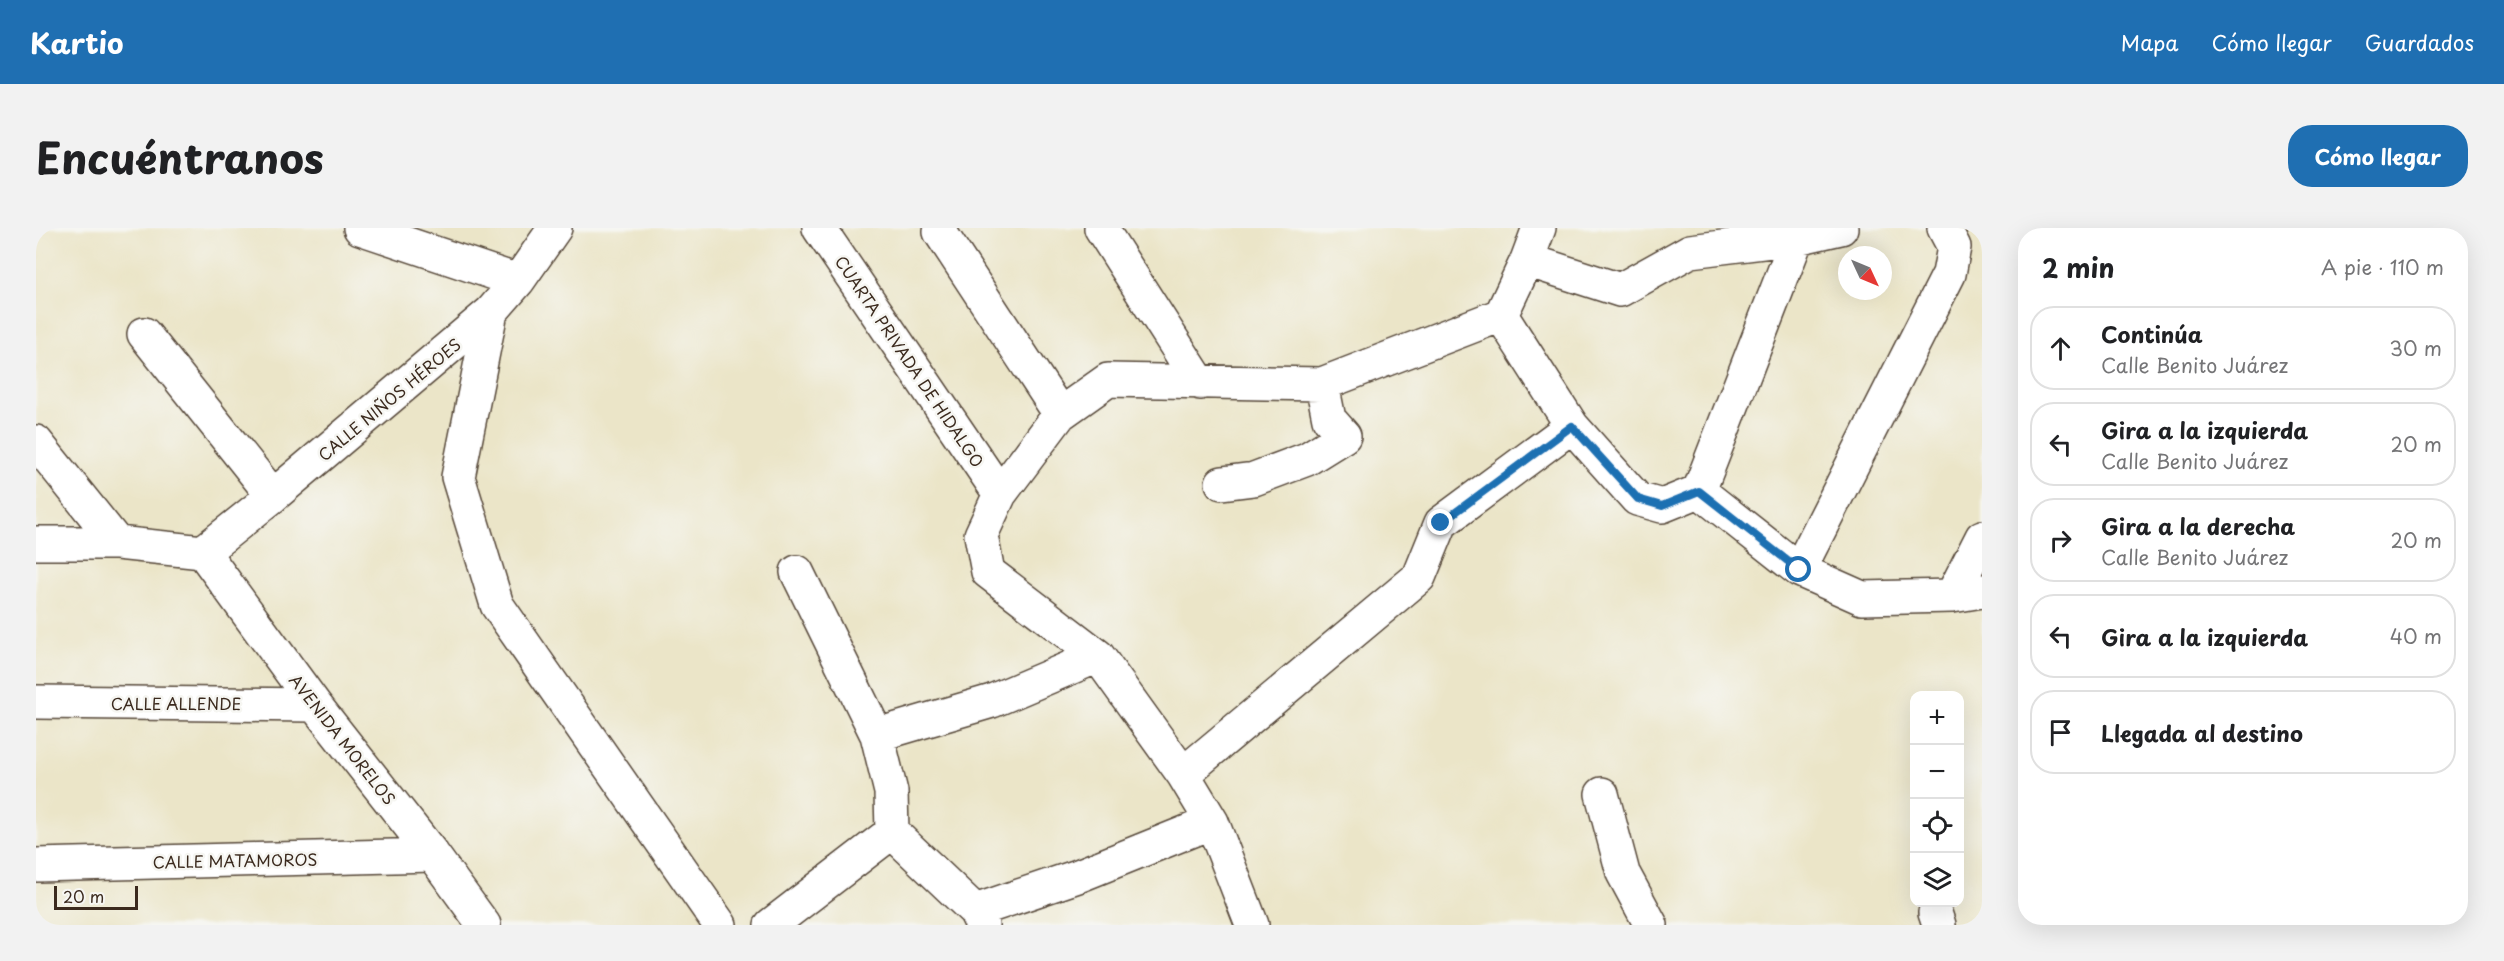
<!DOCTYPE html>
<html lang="es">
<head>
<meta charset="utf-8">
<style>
  body { margin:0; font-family:"Playpen Sans",sans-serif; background:#f2f2f2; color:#202124 }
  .controls { position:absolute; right:18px; bottom:18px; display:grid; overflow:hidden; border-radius:12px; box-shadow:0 6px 24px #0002 }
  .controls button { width:54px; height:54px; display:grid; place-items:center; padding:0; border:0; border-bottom:2px solid #e0e0e0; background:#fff; color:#202124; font:30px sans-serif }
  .compass { position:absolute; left:1802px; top:18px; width:54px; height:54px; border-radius:50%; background:#fff; box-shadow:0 6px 24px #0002; rotate:134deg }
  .scale { position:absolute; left:18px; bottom:15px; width:84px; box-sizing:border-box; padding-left:6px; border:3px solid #3b2a1e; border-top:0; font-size:16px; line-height:21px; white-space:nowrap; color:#3b2a1e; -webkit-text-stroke:4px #f6f6f2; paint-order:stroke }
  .stop { position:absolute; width:18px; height:18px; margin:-14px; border:4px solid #1f6fb2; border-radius:50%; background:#fff }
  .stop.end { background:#1f6fb2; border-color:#fff; box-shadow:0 2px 6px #0008 }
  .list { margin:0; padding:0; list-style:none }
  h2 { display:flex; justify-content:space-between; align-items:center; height:78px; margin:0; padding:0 24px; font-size:26px }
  h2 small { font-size:20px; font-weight:400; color:#757577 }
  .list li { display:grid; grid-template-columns:39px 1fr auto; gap:18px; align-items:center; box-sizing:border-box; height:84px; margin:0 12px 12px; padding:0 12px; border:2px solid #e0e0e0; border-radius:24px }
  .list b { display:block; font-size:22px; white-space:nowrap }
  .list p { margin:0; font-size:20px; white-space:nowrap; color:#757577 }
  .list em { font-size:20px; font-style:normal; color:#757577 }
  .icon { flex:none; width:33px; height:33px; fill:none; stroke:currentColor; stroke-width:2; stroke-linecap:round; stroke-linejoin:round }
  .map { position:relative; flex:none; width:1946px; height:697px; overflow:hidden; border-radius:24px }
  header { display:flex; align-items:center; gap:36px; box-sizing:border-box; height:84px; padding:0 30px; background:#1f6fb2; color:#fff }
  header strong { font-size:28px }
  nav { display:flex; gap:33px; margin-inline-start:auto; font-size:21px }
  .intro { display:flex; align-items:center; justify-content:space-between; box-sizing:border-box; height:144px; padding:0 36px }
  h1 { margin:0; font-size:42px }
  .button { padding:15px 27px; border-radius:24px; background:#1f6fb2; color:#fff; font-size:21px; font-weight:700 }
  main { display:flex; gap:36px; padding:0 36px }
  aside { flex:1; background:#fff; border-radius:24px; box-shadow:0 6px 24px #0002 }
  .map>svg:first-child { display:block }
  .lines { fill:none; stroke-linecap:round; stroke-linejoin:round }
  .minor-casing { stroke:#554638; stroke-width:36 }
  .minor { stroke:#fff; stroke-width:33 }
  .route { stroke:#1f6fb2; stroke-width:8 }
  .labels { text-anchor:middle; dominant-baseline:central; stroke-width:5; stroke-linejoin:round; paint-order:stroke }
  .street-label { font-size:16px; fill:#3b2a1e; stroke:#f6f6f2 }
</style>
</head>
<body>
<header>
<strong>Kartio</strong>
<nav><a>Mapa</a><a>Cómo llegar</a><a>Guardados</a></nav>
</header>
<div class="intro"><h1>Encuéntranos</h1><a class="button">Cómo llegar</a></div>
<main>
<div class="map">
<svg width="1946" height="697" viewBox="0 0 1946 697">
  <rect width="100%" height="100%" fill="#f6f6f2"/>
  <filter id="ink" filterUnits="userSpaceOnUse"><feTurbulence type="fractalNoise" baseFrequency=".0167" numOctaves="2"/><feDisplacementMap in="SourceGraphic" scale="12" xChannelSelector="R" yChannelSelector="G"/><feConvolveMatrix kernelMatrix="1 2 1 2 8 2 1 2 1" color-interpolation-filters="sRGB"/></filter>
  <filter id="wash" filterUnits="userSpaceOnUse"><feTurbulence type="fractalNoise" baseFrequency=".008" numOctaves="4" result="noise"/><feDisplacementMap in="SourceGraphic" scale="24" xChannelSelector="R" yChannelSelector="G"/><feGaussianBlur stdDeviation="1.35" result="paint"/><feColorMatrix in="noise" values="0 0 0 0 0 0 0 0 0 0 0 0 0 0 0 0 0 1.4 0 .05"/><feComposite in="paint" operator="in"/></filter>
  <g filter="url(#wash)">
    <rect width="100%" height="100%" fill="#ebe5c8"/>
  </g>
  <g filter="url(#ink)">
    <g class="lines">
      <defs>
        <path id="minor" d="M324 0 482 53
          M783 0 964 266
          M1065 0 1164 155
          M1503 0 1491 32 1465 87 1536 198 1601 271 1626 278 1663 263 1763 342 1826 370 1916 368 1946 363
          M904 4 1024 186
          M1491 32 1584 62 1654 23 1761 10 1805 0
          M455 84 422 249 461 377 684 697
          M108 106 237 268
          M0 214 81 315
          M1186 255 1218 251 1271 231 1308 208 1293 191 1286 156
          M1663 263 1761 10
          M0 315H81L167 324
          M167 324 237 268 455 84 482 53 519 0
          M167 324 279 477 397 627 448 697
          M1763 342 1913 46 1918 19 1908 0
          M761 344 841 507 855 564 856 604 939 683 946 697
          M1916 368 1946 309
          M0 474 279 477
          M841 507 956 473 1062 428
          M1147 546 1383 349 1405 295 1536 198
          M1566 566 1587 645 1615 697
          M0 637 397 627
          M939 683 1042 648 1176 594
          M1899 685 1903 697
          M735 697 856 604
          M1216 697 1176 594 1147 546 1062 428 952 344 945 307 964 266 1024 186 1072 152 1286 156 1465 87"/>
      </defs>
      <use href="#minor" class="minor-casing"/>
      <use href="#minor" class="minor"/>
    </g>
  </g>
  <g class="lines" filter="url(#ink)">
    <path class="route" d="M1405 295 1536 198 1602 271 1626 278 1663 263 1763 342"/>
  </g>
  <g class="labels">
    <g class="street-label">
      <text transform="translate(874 133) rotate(56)">CUARTA PRIVADA DE HIDALGO</text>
      <text transform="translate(353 171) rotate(-40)">CALLE NIÑOS HÉROES</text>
      <text x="140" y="475">CALLE ALLENDE</text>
      <text transform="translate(307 511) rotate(52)">AVENIDA MORELOS</text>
      <text transform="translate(199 632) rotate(-1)">CALLE MATAMOROS</text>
    </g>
  </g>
</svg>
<div class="controls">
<button>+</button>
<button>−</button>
<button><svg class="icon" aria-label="locate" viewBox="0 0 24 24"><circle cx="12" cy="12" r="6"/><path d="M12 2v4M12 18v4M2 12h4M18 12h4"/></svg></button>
<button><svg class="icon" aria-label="layers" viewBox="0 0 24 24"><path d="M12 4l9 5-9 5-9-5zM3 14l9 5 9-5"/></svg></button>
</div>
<svg class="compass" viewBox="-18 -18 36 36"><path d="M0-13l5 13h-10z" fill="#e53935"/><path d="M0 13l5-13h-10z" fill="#757577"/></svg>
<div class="scale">20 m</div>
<div class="stop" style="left:1763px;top:342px"></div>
<div class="stop end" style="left:1405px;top:295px"></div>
</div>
<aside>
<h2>2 min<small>A pie · 110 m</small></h2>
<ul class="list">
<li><svg class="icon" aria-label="ahead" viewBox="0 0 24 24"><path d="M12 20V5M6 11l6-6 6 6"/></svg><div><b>Continúa</b><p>Calle Benito Juárez</p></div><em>30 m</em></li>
<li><svg class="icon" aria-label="left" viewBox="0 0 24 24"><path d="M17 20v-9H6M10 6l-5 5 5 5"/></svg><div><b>Gira a la izquierda</b><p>Calle Benito Juárez</p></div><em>20 m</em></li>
<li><svg class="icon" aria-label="right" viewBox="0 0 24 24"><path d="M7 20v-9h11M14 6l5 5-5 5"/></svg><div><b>Gira a la derecha</b><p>Calle Benito Juárez</p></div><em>20 m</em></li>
<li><svg class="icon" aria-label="left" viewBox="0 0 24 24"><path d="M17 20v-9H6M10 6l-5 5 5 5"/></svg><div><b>Gira a la izquierda</b></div><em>40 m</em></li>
<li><svg class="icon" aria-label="arrive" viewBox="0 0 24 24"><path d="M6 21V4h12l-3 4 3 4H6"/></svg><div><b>Llegada al destino</b></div></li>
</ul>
</aside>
</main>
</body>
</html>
